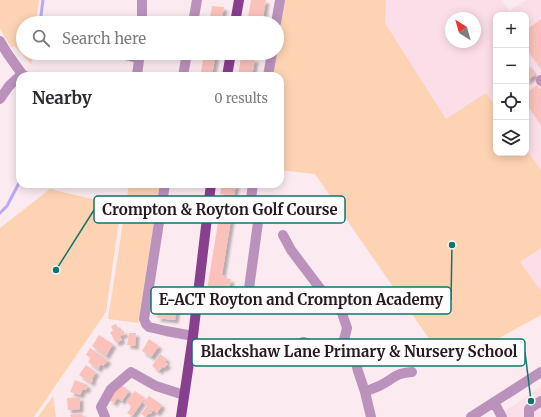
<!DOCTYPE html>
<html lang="en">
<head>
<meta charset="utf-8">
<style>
  body { margin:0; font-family:Merriweather,serif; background:#f2f2f3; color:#2b2b33 }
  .controls { position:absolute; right:12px; top:12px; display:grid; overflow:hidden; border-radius:8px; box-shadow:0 2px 10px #0003 }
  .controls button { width:36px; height:36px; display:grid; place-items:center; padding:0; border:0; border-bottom:1px solid #e1e1e2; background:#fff; color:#2b2b33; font:20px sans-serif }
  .compass { position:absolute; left:445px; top:12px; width:36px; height:36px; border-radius:50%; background:#fff; box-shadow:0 2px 10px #0003; rotate:323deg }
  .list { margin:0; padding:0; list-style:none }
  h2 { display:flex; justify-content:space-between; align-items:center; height:52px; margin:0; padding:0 16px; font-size:17px }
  h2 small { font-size:13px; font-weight:400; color:#7c7c81 }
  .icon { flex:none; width:22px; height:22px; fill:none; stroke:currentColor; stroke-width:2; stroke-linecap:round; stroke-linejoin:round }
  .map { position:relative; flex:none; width:541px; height:417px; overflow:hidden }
  .search { position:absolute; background:#fff; box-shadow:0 2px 10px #0003; left:16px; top:16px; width:268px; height:44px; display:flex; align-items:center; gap:10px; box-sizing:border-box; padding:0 14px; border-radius:22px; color:#7c7c81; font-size:15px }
  .panel { position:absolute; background:#fff; box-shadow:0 2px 10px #0003; left:16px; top:72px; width:268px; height:116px; border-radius:12px }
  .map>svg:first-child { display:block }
  .built { fill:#fcdee8; fill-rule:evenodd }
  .green { fill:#fdd3b3 }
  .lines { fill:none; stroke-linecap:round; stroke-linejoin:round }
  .stream { stroke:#b9a9f5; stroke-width:3 }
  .building { fill:#fac2bb; filter:url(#shadow) }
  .minor { stroke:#ba92bc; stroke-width:10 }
  .major { stroke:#883f8d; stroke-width:10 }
  .leader { fill:none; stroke:#0f766e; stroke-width:1.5 }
  .callout-dot { fill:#0f766e; stroke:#fdfdfd; stroke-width:1.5 }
  .callout { fill:#fdfdfd; stroke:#0f766e; stroke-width:1.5 }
  .callout-label { font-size:15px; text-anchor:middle; font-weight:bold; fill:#281a1f }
</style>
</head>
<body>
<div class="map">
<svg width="541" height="417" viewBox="0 0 541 417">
  <defs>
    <filter id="shadow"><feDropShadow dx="3.5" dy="3.5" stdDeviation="1" flood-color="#0004"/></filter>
  </defs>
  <rect width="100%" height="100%" fill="#fbebf0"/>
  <path class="built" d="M284 0H502L510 12 512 9 526 0H533L535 1 536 0H541V315L448 366 315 174 280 170V76H273ZM496 15H526V153H496ZM451 18H475V42H451Z
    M541 387V417H496L500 414Z"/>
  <path class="green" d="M0 0H39L36 23H23V53H34L31 64 14 46 11 47 0 29Z
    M284 0H386L385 23 446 119 486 93 496 107V153H526V149L541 170V248L520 262 541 291V315L448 366 315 174 280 170V76H273Z
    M129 184H160L138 323 108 319Z
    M50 189 121 206 106 312 34 417H0V228Z
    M53 396 56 417H38Z"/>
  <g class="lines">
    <path class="stream" d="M40 23 43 0
      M0 213 7 206 20 181"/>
  </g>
  <path class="building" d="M251 0H266L262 23H247Z
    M212 6 224 7 221 23H209Z
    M541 19V69L526 48V30Z
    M204 53H216L212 75 201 73Z
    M241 57 255 59 252 76H238Z
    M526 63 535 75 526 81Z
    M537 85 541 92V125L526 103V93Z
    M222 184H236L234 196 220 194Z
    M220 211 232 213 222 275 225 276 224 278 231 279 229 290H224L223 292 207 290Z
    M168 291 179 292 175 320 157 318 158 314 165 315Z
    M116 324 120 332 123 330 125 334 120 336 122 340 116 343 110 332 113 331 111 326Z
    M129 333H136L135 346 127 345Z
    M99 335 113 344 106 356 92 346Z
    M149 339 159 346 151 357 142 351Z
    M90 348 108 360 103 366 101 364 98 369 88 362 91 358 86 355Z
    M160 354 167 359 165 362 168 364 164 368 162 367 159 371 152 366Z
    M86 365 96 372 92 379 93 380 91 383 79 375Z
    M75 380 88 385 86 390 83 389 80 395 70 392Z
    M120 384 129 391 122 401 117 398 114 403 109 400Z
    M135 391 145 398 132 416 127 413 132 406 126 402Z
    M149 396 162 405 157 413 153 410 151 414 149 413 145 417 141 414 147 406 143 403Z
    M80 397V409L68 410 67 398Z
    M82 413 83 417H71L70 415Z"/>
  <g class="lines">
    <path class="minor" d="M142 0V23
      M193 23 197 0
      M276 23 280 0
      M0 41 7 53 22 74 25 76
      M117 53 139 58
      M252 53 271 55
      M137 75 140 53
      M183 76 187 53
      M268 76 272 53
      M541 80V81
      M0 99 9 86 22 74
      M165 184 144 319 146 324 149 327 166 331 193 336
      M208 206 259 215 248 296
      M249 214 253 184
      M283 235 291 250 322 291 342 313 347 328 344 340
      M344 340 352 348 358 371 365 392 371 417
      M303 342C321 346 327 357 344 340
      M365 392C371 389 378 387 383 384 395 377 397 373 412 372
      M494 402 502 417
      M105 417 101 407 111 389 131 372 156 386 184 395
      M471 417 541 372
      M529 417V409L541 401"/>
    <path class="major" d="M235 23 239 0
      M227 76 231 53
      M181 417 193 336 211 184"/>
  </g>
  <path class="leader" d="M56 270L94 210M452 245L451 300M531 401L525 352"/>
  <g class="callout-dot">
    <circle cx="56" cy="270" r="4"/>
    <circle cx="452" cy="245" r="4"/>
    <circle cx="531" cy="401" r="4"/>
  </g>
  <g class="callout">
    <rect x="94" y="196" width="251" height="27" rx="4"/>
    <rect x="151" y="287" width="300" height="27" rx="4"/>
    <rect x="192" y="339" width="333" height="27" rx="4"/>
  </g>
  <g class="callout-label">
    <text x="220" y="215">Crompton &amp; Royton Golf Course</text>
    <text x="301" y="305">E-ACT Royton and Crompton Academy</text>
    <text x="359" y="357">Blackshaw Lane Primary &amp; Nursery School</text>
  </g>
</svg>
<div class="controls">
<button>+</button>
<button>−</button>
<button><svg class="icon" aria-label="locate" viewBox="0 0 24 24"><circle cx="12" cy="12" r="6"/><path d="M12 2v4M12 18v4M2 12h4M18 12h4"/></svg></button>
<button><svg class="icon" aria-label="layers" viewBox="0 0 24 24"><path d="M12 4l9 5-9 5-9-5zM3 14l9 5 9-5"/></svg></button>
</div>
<svg class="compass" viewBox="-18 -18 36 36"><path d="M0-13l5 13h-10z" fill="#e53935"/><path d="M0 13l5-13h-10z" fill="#7c7c81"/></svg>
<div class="search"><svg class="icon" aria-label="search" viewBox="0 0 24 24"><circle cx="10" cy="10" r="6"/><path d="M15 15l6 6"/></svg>Search here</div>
<section class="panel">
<h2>Nearby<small>0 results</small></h2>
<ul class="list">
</ul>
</section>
</div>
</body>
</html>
